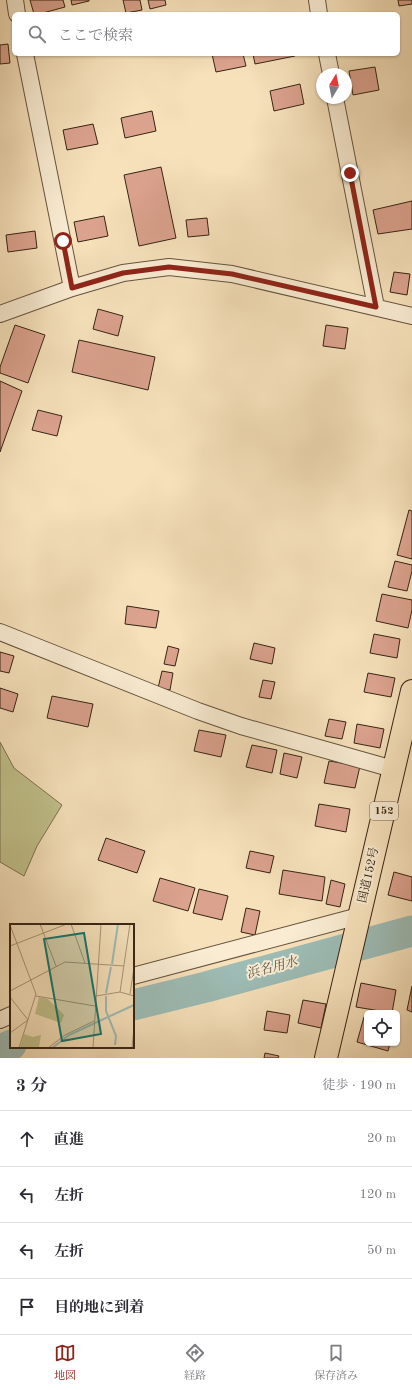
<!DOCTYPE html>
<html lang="ja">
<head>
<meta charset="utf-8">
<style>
  body { margin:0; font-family:"Old Standard TT","Noto Serif JP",serif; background:#f7f7f7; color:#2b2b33 }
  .controls { position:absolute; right:12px; bottom:12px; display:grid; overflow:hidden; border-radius:6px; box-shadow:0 1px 3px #0004 }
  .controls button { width:36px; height:36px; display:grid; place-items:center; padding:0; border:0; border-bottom:1px solid #e1e1e2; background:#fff; color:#2b2b33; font:20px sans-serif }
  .compass { position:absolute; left:316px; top:68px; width:36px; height:36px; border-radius:50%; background:#fff; box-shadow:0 1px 3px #0004; rotate:10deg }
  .stop { position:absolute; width:12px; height:12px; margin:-9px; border:3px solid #8f2418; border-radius:50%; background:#fff }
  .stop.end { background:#8f2418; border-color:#fff; box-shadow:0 1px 4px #0008 }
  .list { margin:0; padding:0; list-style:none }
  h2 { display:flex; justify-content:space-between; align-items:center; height:52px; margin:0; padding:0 16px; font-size:17px }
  h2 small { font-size:13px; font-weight:400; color:#7c7c81 }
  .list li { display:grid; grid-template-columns:26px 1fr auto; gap:12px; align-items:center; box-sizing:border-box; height:56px; padding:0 16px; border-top:1px solid #e1e1e2 }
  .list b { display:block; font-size:15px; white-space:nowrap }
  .list em { font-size:13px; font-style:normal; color:#7c7c81 }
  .icon { flex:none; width:22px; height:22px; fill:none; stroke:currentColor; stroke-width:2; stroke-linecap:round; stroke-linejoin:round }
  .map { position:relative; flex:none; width:412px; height:1058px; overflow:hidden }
  .search { position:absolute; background:#fff; box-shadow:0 1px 3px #0004; left:12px; right:12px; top:12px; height:44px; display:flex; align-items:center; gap:10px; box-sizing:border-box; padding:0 14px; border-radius:6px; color:#7c7c81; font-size:15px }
  .sheet { height:276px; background:#fff }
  nav { display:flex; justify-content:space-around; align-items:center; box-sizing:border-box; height:56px; border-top:1px solid #e1e1e2; background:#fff; font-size:11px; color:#7c7c81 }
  nav a { display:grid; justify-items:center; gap:2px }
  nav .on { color:#8f2418 }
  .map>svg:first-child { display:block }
  .green { fill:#c1c18c; stroke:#7c7250 }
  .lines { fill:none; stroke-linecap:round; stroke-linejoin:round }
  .river { stroke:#9dbcb5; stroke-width:31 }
  .building { fill:#dba28e; stroke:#362413 }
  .street-casing { stroke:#66533d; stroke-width:18 }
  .highway-casing { stroke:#362413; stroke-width:24 }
  .street { stroke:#f9ecd3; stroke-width:16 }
  .highway { stroke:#f6e1bb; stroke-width:22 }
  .route { stroke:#8f2418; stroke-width:5 }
  .labels { text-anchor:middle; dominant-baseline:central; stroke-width:4; stroke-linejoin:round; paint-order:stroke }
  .shield { fill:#f9ecd3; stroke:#70604d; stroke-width:1 }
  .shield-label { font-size:11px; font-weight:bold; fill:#362413 }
  .street-label { font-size:12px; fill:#362413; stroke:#f9ecd3 }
  .water-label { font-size:13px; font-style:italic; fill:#555244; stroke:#f9ecd3 }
  .inset-river { fill:none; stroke:#9dbcb5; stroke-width:2 }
  .inset-road { fill:none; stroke:#a99578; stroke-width:1 }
  .view { fill:#0f766e; fill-opacity:0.15; stroke:#0f766e; stroke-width:2 }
  .inset-edge { fill:none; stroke:#362413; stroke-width:2 }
</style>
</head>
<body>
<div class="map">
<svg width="412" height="1058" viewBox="0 0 412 1058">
  <rect width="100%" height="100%" fill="#f6e1bb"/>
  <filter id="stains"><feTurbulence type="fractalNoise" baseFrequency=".005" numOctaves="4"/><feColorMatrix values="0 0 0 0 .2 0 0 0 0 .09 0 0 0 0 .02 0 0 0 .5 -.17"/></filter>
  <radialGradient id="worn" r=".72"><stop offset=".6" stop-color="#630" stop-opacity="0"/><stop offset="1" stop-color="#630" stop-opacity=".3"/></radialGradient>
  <path class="green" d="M0 742 14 768 62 805 37 846 24 876 0 862Z"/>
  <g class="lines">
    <path class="river" d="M133 1005 206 987 412 931
      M0 1051 11 1045"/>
  </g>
  <path class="building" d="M30 0H63L65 7 39 14H34Z
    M71 0H89V1L72 5Z
    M123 0H140L142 10 126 13Z
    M148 0H165L166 5 150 9Z
    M398 0H412V4L399 6Z
    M8 44 10 63 0 64V45Z
    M212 54H243L246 66 216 72Z
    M253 54H294L295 56 255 64Z
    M375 67 379 90 353 95 349 71Z
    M300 84 304 104 274 111 270 91Z
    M152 111 156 131 125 138 121 118Z
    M93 124 98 144 67 150 63 130Z
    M161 167 176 238 139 246 124 175Z
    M412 201V229L378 234 373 210Z
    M104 216 108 236 78 242 74 222Z
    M207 218 209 235 188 237 186 220Z
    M35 231 37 248 8 252 6 235Z
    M394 272 410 274 407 295 390 292Z
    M98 309 123 316 118 336 93 329Z
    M15 325 45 335 28 383 0 373V367Z
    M326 325 348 328 345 349 323 346Z
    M79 340 155 357 148 390 72 372Z
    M0 381 22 391 0 452Z
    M38 410 62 416 57 436 32 430Z
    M409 510 412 511V559L397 555Z
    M395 561 412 565V571L407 591 388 587Z
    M382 594 412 600V610L408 628 376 621Z
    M127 606 159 611 156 628 125 624Z
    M374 634 400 639 397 658 370 653Z
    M254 643 275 648 272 664 250 659Z
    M168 646 179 649 175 666 164 664Z
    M0 652 14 656 9 673 0 671Z
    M162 671 173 673 170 690 158 688Z
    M368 673 395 678 391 697 364 692Z
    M263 680 275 682 271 699 259 697Z
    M0 688 18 694 13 712 0 708Z
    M52 696 93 704 88 727 47 718Z
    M329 719 346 722 342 739 325 736Z
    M357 724 384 729 380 748 354 743Z
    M199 730 226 735 221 757 194 751Z
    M252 745 277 750 272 773 246 767Z
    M284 753 302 757 297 778 280 774Z
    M329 761 360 766 355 788 324 783Z
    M319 804 350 809 346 832 315 826Z
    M106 838 145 851 137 873 98 860Z
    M250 851 274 856 270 873 246 868Z
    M283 870 325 877 322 901 279 894Z
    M394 872 412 877V901L388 895Z
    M160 878 195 888 188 911 153 901Z
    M331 880 345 884 340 907 326 904Z
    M199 889 228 896 222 920 193 913Z
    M246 908 260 911 255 935 241 932Z
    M361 983 396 990 392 1013 356 1007Z
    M412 986V1012L407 1010Z
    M303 1000 326 1004 321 1028 298 1023Z
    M267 1011 290 1015 287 1033 264 1030Z
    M364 1017 367 1018V1043H390L388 1051 357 1042Z
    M265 1053 279 1056 278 1058H264Z"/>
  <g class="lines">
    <defs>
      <path id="street" d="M15 0 17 14
        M317 0 319 14
        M25 54 72 288
        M327 54 331 74
        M335 98 376 307
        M0 314 72 288 123 273 169 267 232 274 412 316
        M0 632 198 711 241 726 393 769
        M133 976 359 916
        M0 1020 11 1015"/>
      <path id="highway" d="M326 1058 412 691"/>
    </defs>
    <use href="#street" class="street-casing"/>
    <use href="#highway" class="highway-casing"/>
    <use href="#street" class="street"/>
    <use href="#highway" class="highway"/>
  </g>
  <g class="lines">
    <path class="route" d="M63 241 72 288 123 273 169 267 232 274 376 307 350 173"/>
  </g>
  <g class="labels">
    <rect class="shield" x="370" y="802" width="28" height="18" rx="3"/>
    <g class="shield-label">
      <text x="384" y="811">152</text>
    </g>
    <g class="street-label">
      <text transform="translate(369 875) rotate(-77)">国道152号</text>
    </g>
    <g class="water-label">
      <text transform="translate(272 968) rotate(-15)">浜名用水</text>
    </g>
  </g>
  <g transform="translate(10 924)">
    <rect width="124" height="124" fill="#f6e1bb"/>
    <path d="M29 73 38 75 54 91 51 99 25 90ZM14 110 23 113 31 111 29 123 33 124H10Z" fill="#c1c18c"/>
    <path class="inset-river" d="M102 40 108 0M96 69 101 43M96 72V87L106 112 105 121M42 124 59 111 124 81"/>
    <path class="inset-road" d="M30 0 46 42M61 0 75 39M0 1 26 70 9 124M0 22 57 0M0 67 55 38 114 42M110 68 120 0M120 70 124 44M26 72 85 82M86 72 110 68 124 72M0 73 18 96 0 109M38 124 55 111 84 97M83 124 91 0M122 124 124 104"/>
    <path class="view" d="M74 9 91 110 52 117 34 15Z"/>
    <rect width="124" height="124" class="inset-edge"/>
  </g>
  <rect width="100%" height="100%" filter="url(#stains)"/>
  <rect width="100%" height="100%" fill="url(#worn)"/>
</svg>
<div class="controls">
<button><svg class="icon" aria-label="locate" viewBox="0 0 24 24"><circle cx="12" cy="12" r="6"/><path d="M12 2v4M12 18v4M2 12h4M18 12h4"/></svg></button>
</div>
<svg class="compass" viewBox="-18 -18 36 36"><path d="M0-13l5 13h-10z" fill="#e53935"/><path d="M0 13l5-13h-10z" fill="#7c7c81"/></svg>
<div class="stop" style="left:63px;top:241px"></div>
<div class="stop end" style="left:350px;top:173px"></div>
<div class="search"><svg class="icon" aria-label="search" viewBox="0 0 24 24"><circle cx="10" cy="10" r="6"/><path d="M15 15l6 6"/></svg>ここで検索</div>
</div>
<section class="sheet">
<h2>3 分<small>徒歩 · 190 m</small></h2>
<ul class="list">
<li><svg class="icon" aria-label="ahead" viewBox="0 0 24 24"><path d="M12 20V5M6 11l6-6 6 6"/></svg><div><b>直進</b></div><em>20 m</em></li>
<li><svg class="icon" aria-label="left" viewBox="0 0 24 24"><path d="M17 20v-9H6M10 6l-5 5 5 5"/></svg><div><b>左折</b></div><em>120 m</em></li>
<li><svg class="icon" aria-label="left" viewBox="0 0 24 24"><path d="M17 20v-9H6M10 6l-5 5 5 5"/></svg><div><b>左折</b></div><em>50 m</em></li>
<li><svg class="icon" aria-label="arrive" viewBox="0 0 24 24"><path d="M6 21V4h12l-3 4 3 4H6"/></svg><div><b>目的地に到着</b></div></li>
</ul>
</section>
<nav>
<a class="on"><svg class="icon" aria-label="map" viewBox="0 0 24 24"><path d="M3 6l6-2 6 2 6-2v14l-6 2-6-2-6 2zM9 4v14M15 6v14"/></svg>地図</a>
<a><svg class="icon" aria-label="directions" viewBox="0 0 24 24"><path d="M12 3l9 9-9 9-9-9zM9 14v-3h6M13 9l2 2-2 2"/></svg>経路</a>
<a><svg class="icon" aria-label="saved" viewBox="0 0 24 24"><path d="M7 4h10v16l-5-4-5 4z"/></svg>保存済み</a>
</nav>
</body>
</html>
